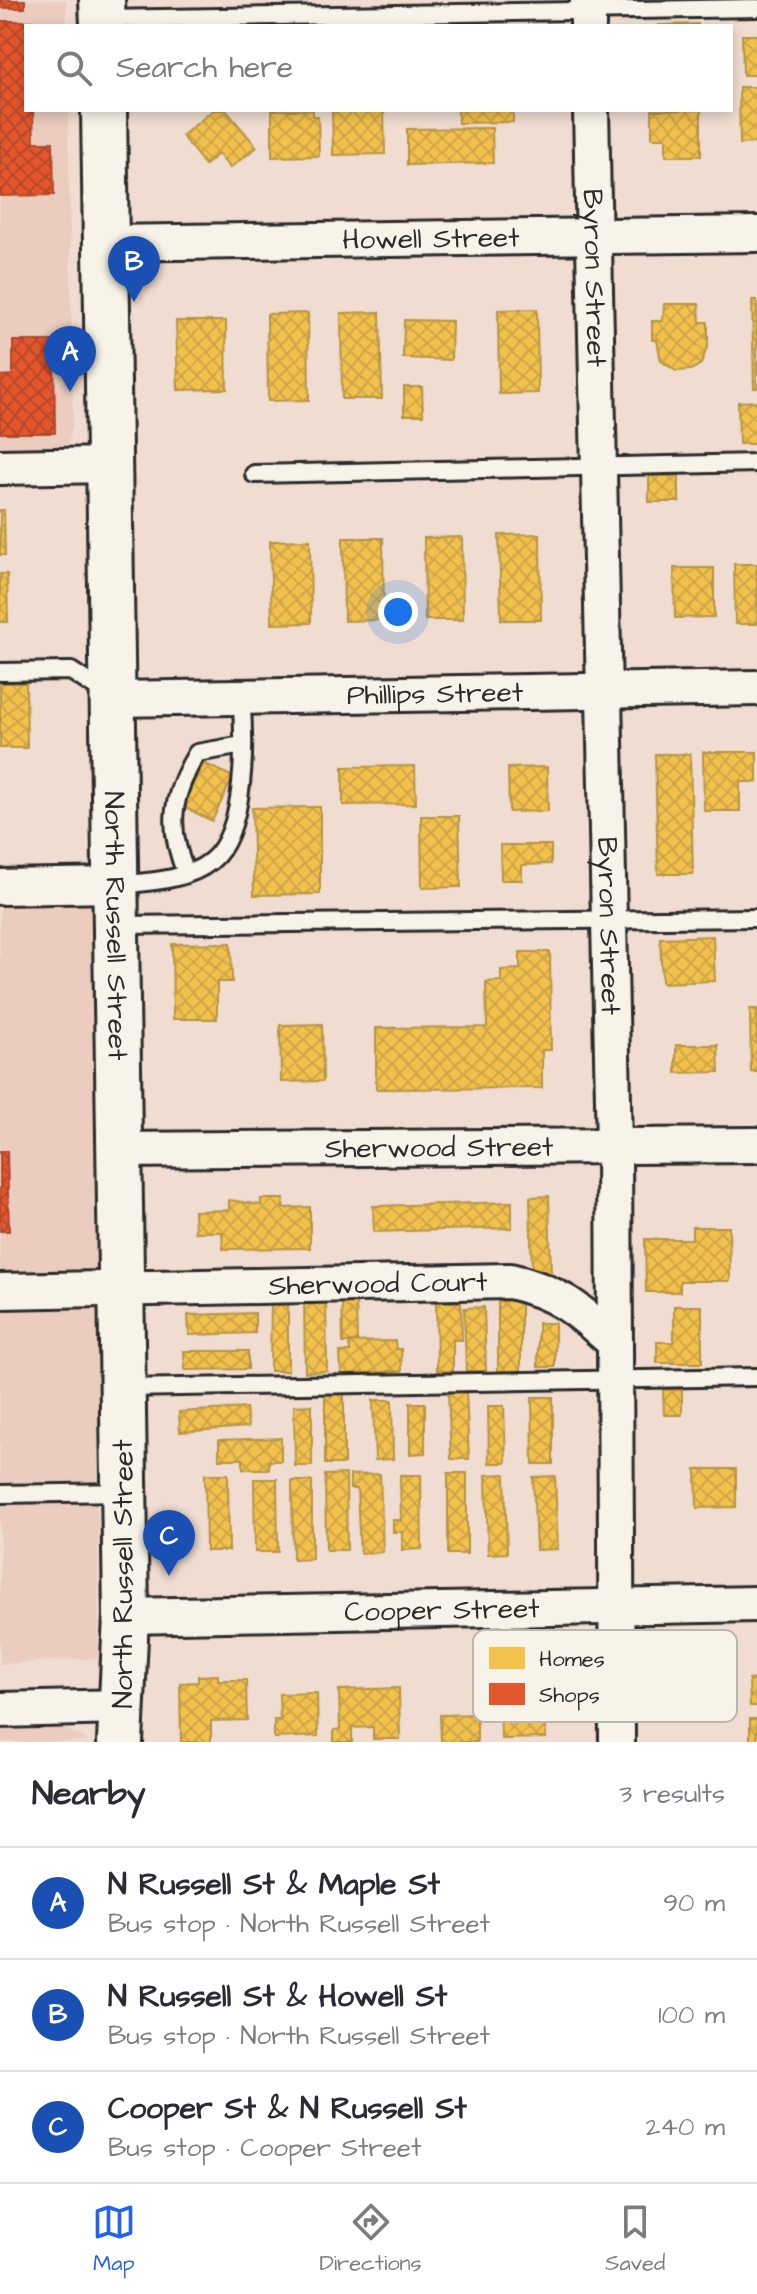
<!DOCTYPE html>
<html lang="en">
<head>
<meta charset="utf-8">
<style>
  body { margin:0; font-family:"Architects Daughter",sans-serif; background:#f2f2f3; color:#2b2b33 }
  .you { position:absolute; left:398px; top:612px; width:28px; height:28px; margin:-20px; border:6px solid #fff; border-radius:50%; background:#1a73e8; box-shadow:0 0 0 12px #1a73e833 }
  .badge { display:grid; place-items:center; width:52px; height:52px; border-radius:50%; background:#2563eb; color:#fff; font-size:26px; font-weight:700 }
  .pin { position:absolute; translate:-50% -66px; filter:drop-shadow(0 2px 4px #0008) }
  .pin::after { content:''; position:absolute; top:42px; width:28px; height:24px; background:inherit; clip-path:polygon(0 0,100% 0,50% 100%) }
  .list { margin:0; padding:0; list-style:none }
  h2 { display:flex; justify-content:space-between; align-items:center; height:104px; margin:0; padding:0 32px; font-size:34px }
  h2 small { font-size:26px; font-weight:400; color:#7c7c81 }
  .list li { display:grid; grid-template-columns:52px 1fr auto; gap:24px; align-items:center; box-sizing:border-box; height:112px; padding:0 32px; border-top:2px solid #e1e1e2 }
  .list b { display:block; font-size:30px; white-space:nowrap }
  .list p { margin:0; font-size:26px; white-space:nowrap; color:#7c7c81 }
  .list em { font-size:26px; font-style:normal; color:#7c7c81 }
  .icon { flex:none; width:44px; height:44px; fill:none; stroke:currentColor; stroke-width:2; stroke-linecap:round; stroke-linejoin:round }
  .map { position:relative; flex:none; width:757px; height:1742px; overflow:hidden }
  .search { position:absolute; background:#fff; box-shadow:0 4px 12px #0003; left:24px; right:24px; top:24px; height:88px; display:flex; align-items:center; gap:20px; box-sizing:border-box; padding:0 28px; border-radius:0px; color:#7c7c81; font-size:30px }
  .sheet { height:440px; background:#fff }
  nav { display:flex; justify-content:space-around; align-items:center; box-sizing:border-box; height:112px; border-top:2px solid #e1e1e2; background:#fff; font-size:22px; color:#7c7c81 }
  nav a { display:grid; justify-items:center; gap:4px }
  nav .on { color:#2563eb }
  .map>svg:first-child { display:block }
  .built { fill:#ebccbf }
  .homes { fill:url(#homes-cross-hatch); stroke:#b69444; stroke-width:2 }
  .shops { fill:url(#shops-cross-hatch); stroke:#ac4a2d; stroke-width:2 }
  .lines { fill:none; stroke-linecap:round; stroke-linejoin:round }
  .lane-casing { stroke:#2b2b2b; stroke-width:22 }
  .street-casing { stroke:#2b2b2b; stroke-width:40 }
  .secondary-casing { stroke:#2b2b2b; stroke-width:50 }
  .lane { stroke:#f7f3e8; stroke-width:16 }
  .street { stroke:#f7f3e8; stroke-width:34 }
  .secondary { stroke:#f7f3e8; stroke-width:44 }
  .labels { text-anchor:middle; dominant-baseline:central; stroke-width:8; stroke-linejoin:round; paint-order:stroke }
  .street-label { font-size:28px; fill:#2b2b2b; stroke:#f7f3e8 }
  .key { fill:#f7f3e8; stroke:#bab7af; stroke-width:2 }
  .key-label { font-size:22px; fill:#2b2b2b }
</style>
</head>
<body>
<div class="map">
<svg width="757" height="1742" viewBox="0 0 757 1742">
  <defs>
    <pattern id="homes-cross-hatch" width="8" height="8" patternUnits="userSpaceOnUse" patternTransform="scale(2)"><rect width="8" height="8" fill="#f2c14e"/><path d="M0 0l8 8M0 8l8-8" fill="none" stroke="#d0a644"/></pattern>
    <pattern id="shops-cross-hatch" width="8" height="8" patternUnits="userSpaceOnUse" patternTransform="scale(2)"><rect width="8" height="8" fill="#e4572e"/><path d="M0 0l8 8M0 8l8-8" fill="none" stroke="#b94827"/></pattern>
  </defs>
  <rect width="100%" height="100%" fill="#f0dcd0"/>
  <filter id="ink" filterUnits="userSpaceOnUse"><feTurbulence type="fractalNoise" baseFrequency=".0125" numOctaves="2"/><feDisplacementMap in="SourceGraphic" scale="16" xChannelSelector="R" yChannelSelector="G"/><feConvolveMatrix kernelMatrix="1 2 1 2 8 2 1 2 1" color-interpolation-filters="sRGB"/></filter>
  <g filter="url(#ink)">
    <path class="built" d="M0 0H66L67 26H26V110H68L73 421 60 483 0 484Z
      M97 904 98 1658 0 1664V907Z
      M64 1729 83 1737 87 1742H0V1730Z"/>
    <path class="homes" d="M698 24V26H659V25Z
      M742 35H757V75H743Z
      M739 87H757V143L740 144Z
      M213 110H226L257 147 230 168 218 154 205 165 182 136Z
      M272 110H313V116H318L319 156 272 157Z
      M332 110H384L385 154 333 155Z
      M458 110H513V122L458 123Z
      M652 110H701V156H666V138H652Z
      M492 128 493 163 407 165V129Z
      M752 300H757V388H754Z
      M664 304H699L700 322H708V345L701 364 691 370 676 371 661 361 657 340H652V321H663Z
      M537 309 538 393 499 394 498 310Z
      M380 312 382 399H342L341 313Z
      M308 313 309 400 268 401 267 314Z
      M404 320 452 321 451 360 403 358Z
      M176 321H226L227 389 178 390Z
      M404 387H422L423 415H404Z
      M757 401V444H739L738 402Z
      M649 476H679V502H649Z
      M0 510H4L5 555H0Z
      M540 534 541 620H501L499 535Z
      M462 537 463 620H425L424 538Z
      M343 538H383L384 620 344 621Z
      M310 540 311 623 272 624 270 541Z
      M734 564H757V624H735Z
      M674 568H714V617L675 618Z
      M0 574H7L8 622H0Z
      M0 683H26L27 748H0Z
      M703 752H757V782H740V811H704Z
      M655 754H690L693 874H658Z
      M204 763 233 777 212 821 182 806Z
      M415 766 416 804 343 805V767Z
      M547 767 548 811 509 812 508 768Z
      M316 807H320V894L254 895 252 808Z
      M421 816H459L461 887 422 888Z
      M500 845H551V864L522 865V880H501Z
      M713 936 715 981 662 983 660 938Z
      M231 943 232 982H217V1019H173L172 944Z
      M520 952H550L551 1050H542V1088L376 1089V1028L487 1027 486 982 501 981V970L520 969Z
      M750 1009H757V1072H751Z
      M322 1024 323 1081 281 1082 280 1025Z
      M676 1045H718L719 1072 676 1073Z
      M549 1196 551 1276 532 1277 530 1197Z
      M261 1199H284L283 1208 310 1207V1248L223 1249 222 1232H195L194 1211 229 1210V1200L261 1205Z
      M512 1202V1228L374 1232 373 1206Z
      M692 1227H729L730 1281H680V1292H646L645 1239H692Z
      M326 1297 327 1371 305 1372 304 1298Z
      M356 1297 357 1342 343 1343 342 1298Z
      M498 1300H521V1371H498Z
      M271 1301H288V1371H270Z
      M436 1302H461L462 1340H453V1371H437Z
      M674 1306H702V1363H657V1342H674Z
      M484 1307 486 1371H466L464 1308Z
      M255 1313V1333L189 1335 188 1315Z
      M538 1323H555V1367H538Z
      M395 1341 396 1349H401L402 1371 341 1374 340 1352H350L349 1342Z
      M184 1351H248V1369L185 1370Z
      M325 1389H344V1464H325Z
      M663 1390H682V1415H664Z
      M466 1391 469 1459H451L448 1392Z
      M532 1397H553V1464H533Z
      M373 1400H392L393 1459 375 1460Z
      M410 1403H425V1453L410 1454Z
      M312 1405V1466H295L294 1406Z
      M488 1406H504L506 1463H489Z
      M246 1408 248 1427 180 1432 179 1412Z
      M281 1438V1461H269V1469H243V1459H219V1440Z
      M696 1469H736V1507L697 1508Z
      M448 1473H467V1554H448Z
      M205 1474H228L229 1551H206Z
      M346 1474 347 1550H326L325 1475Z
      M380 1474 383 1552 360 1553 357 1489H350V1475Z
      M505 1474 507 1553 488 1554 486 1475Z
      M400 1475H421L422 1549 402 1550V1532H393V1520H401Z
      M555 1476 558 1549 536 1550 533 1477Z
      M254 1479H277L278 1552H255Z
      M292 1481H312V1559L293 1560Z
      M218 1675V1680H246L247 1720 211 1721V1742H181L180 1683 198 1682V1676Z
      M757 1679V1706H750L749 1680Z
      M545 1686 546 1738 501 1739 500 1687Z
      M399 1688 400 1739H373V1727L352 1728V1742H334V1730L340 1729 339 1690Z
      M317 1693 318 1736 274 1738V1720H280L279 1694Z
      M477 1714V1742H441L440 1715Z
      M750 1719H757V1742H750Z"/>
    <path class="shops" d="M0 0H25V8H0Z
      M0 21H32V26H26V110H33L34 142H53L54 195 0 196Z
      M13 341H54L55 433H0V376L13 375Z
      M0 1151H7L9 1231H0Z"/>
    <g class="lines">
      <defs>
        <path id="lane" d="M103 19 757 8
          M254 474 757 463
          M0 672 71 671 109 696
          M186 873C167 828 171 796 197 753L243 745
          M117 885C146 882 187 881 211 861 247 832 245 739 241 697
          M119 925 757 918
          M125 1388 757 1377
          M0 1494 123 1492"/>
        <g id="street">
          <path d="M588 0V26"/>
          <path id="s1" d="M591 110 614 1146 617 1742"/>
          <path id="s2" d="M107 243 757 234"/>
          <path d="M0 467 109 465"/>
          <path id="s3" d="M113 699 757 688"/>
          <path d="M0 887 115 885"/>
          <path id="s4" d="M119 1150 757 1145"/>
          <path id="s5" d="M0 1291 510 1281C558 1292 578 1309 614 1342"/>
          <path id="s6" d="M126 1616 757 1604"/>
          <path d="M0 1710 123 1707"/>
        </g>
        <g id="secondary">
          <path d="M102 0 103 26"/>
          <path id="s7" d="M104 110 126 1616 120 1742"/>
        </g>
      </defs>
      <use href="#lane" class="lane-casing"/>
      <use href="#street" class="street-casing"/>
      <use href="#secondary" class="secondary-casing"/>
      <use href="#lane" class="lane"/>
      <use href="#street" class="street"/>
      <use href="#secondary" class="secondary"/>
    </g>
  </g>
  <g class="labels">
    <g class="street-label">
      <text stroke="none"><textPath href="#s2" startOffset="324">Howell Street</textPath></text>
      <text stroke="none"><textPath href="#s1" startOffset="168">Byron Street</textPath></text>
      <text stroke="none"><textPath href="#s3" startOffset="322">Phillips Street</textPath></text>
      <text stroke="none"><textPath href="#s7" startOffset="816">North Russell Street</textPath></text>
      <text stroke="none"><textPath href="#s1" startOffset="816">Byron Street</textPath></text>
      <text stroke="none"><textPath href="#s4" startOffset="320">Sherwood Street</textPath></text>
      <text stroke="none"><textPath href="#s5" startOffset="378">Sherwood Court</textPath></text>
      <text transform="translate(123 1574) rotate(-90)">North Russell Street</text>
      <text stroke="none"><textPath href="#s6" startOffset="316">Cooper Street</textPath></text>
    </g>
  </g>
  <rect x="473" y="1630" width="264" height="92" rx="12" class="key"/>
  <rect x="489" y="1647" width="36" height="22" fill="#f2c14e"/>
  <rect x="489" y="1683" width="36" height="22" fill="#e4572e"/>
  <g class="key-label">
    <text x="539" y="1666">Homes</text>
    <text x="539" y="1702">Shops</text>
  </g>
</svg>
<div class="you"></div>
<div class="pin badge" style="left:70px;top:392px;background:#1a4fb4">A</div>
<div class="pin badge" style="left:134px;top:302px;background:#1a4fb4">B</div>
<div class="pin badge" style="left:169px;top:1576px;background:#1a4fb4">C</div>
<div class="search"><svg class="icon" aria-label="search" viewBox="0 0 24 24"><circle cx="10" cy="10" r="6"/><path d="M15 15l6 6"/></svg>Search here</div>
</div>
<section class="sheet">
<h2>Nearby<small>3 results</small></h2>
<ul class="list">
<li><span class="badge" style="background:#1a4fb4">A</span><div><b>N Russell St &amp; Maple St</b><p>Bus stop · North Russell Street</p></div><em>90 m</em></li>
<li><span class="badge" style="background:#1a4fb4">B</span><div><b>N Russell St &amp; Howell St</b><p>Bus stop · North Russell Street</p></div><em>100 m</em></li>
<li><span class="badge" style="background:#1a4fb4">C</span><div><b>Cooper St &amp; N Russell St</b><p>Bus stop · Cooper Street</p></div><em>240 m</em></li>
</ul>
</section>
<nav>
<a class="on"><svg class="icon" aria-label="map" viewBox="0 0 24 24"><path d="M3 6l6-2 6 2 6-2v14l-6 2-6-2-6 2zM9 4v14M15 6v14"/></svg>Map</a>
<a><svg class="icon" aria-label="directions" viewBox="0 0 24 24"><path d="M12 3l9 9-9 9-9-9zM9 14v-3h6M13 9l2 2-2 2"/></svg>Directions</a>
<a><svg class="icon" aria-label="saved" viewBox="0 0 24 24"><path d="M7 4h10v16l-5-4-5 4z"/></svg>Saved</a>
</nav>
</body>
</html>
